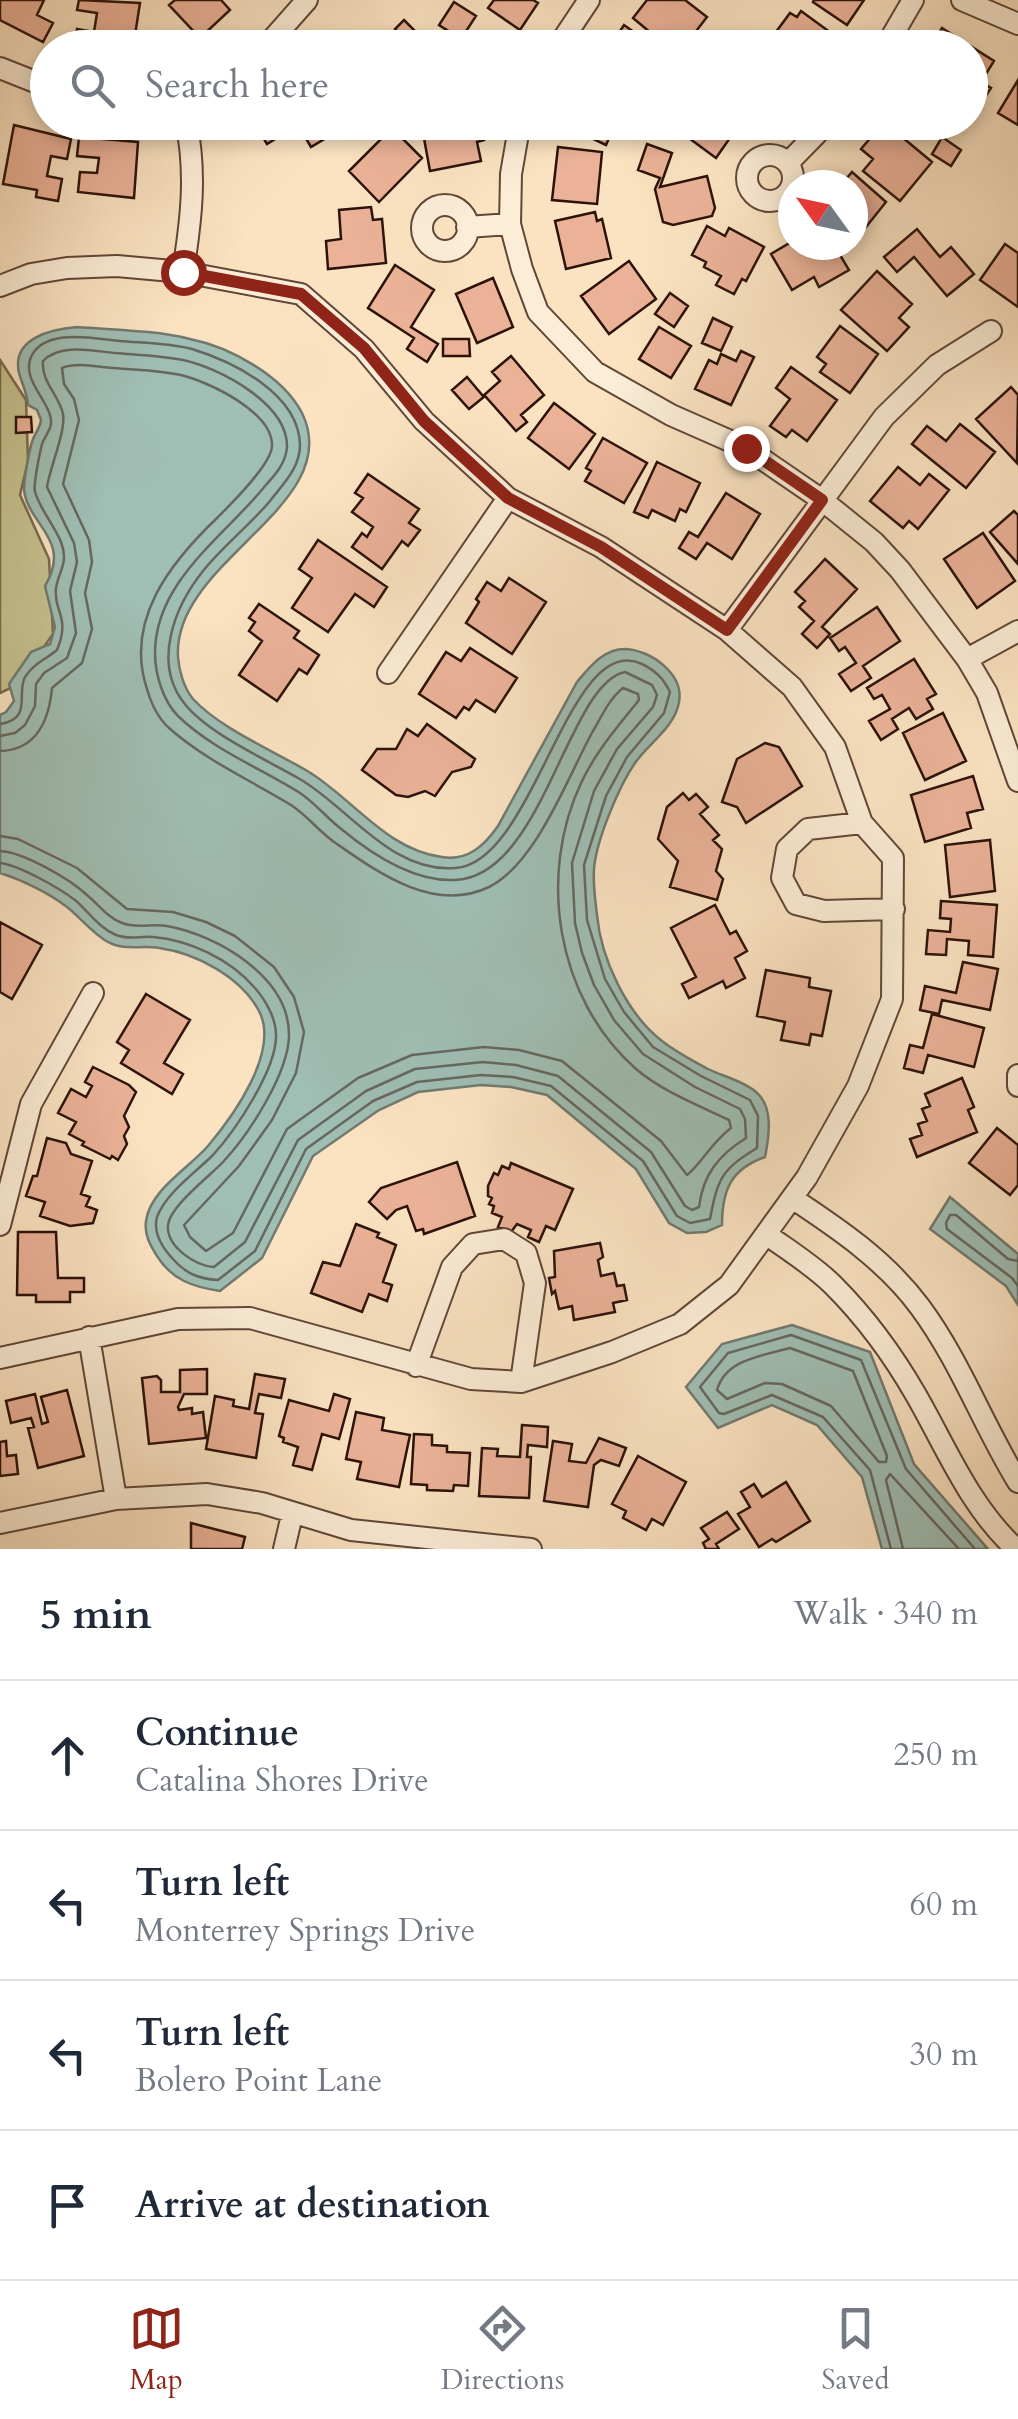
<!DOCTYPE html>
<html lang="en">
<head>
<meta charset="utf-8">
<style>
  body { margin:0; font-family:Cardo,serif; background:#f2f2f3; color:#1f2937 }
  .compass { position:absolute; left:778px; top:170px; width:90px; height:90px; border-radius:50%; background:#fff; box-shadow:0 5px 15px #0003; rotate:303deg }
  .stop { position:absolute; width:30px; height:30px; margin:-22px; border:8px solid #8f2418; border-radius:50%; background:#fff }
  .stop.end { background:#8f2418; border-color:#fff; box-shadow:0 2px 10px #0008 }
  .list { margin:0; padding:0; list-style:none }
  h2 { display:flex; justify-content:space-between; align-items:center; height:130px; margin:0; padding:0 40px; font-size:42px }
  h2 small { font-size:32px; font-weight:400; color:#747a83 }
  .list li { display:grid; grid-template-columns:65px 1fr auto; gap:30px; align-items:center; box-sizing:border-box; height:150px; padding:0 40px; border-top:2px solid #e0e1e3 }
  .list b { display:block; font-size:38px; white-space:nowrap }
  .list p { margin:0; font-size:32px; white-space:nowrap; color:#747a83 }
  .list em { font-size:32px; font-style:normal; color:#747a83 }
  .icon { flex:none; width:55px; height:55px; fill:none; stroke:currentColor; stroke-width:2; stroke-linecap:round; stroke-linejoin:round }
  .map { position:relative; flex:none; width:1018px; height:1549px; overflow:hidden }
  .search { position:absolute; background:#fff; box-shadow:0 5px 15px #0003; left:30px; right:30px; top:30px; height:110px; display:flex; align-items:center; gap:25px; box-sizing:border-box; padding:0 35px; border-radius:55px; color:#747a83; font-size:38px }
  .sheet { height:730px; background:#fff }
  nav { display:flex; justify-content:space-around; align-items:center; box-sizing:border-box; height:140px; border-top:2px solid #e0e1e3; background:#fff; font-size:28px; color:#747a83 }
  nav a { display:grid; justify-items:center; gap:5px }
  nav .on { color:#8f2418 }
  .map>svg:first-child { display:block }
  .green { fill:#c6c18e; stroke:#796a4c; stroke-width:2.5 }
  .water { fill:#9fbeb4; stroke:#717a70; stroke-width:2.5 }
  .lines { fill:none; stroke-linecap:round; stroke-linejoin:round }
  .shore { stroke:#66685f; stroke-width:2.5 }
  .building { fill:#ebb298; stroke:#2c130a; stroke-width:2.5 }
  .minor-casing { stroke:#604738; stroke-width:24 }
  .minor { stroke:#fcedd7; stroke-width:20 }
  .route { stroke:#8f2418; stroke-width:12 }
</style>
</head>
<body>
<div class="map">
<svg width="1018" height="1549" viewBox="0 0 1018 1549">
  <rect width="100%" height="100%" fill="#fbe3c2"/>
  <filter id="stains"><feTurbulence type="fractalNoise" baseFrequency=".002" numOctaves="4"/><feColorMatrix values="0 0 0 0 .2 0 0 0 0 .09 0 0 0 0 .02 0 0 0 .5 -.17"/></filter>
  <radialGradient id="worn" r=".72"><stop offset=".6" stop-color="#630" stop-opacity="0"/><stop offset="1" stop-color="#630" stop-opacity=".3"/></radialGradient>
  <path class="green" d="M0 360 26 400 28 461 20 495 49 559 53 634 17 685 0 693Z"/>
  <path class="water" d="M77 327C114 330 154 330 190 339 230 347 283 376 302 413 347 505 172 561 178 657 179 671 184 688 193 699 221 729 274 751 309 772 353 799 387 850 442 857 468 861 484 846 498 826L577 682C590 667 603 649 625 649 651 650 684 674 679 702 675 727 649 743 635 763 619 786 596 841 594 869 593 884 595 900 597 915 601 959 627 1014 662 1041 676 1052 693 1061 708 1069 722 1076 744 1081 756 1092 774 1107 769 1137 765 1157 731 1169 722 1190 722 1225L706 1232 687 1233 669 1223 636 1169 547 1095 511 1087 481 1085 418 1092 379 1110 313 1156 262 1258 220 1291C193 1287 172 1280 157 1256 150 1245 144 1234 146 1221 150 1190 189 1168 208 1146 234 1115 280 1051 259 1011 241 977 196 953 159 948 142 945 124 951 108 942 92 933 81 918 67 907 49 893 22 880 0 873V715L6 712 14 701 9 684 31 652 50 644 55 627 45 586C73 539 27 525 24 489 24 480 29 451 32 442 34 434 40 429 41 420L37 410 28 405C27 392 22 384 19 373 11 338 52 329 77 327Z
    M950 1197 1018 1254V1305L1006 1286 930 1229Z
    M792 1325 870 1352 914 1464 988 1549H882L862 1477 817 1425 772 1405 718 1428 686 1387 722 1344Z"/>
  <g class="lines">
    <path class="shore" d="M0 724C33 719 16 694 25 677 34 663 45 660 57 650 71 616 53 612 56 588 59 570 69 563 61 542 54 525 40 509 35 492 33 485 40 452 42 444 46 433 54 428 50 415 45 397 22 378 31 357 45 327 95 339 120 341 144 343 169 343 192 349 234 362 299 394 300 445 300 468 283 484 270 501 249 526 223 546 203 571 175 606 152 662 184 703 207 733 265 759 298 778 348 806 391 874 456 868 536 861 568 629 642 664 656 671 663 678 670 692L664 713 627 757 606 796 584 865 587 920 605 979 624 1012 653 1047 701 1076 750 1100 758 1116 757 1148C721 1170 718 1178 710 1219L690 1223 677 1216 643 1161 551 1086 513 1077 481 1075 417 1082 373 1101 306 1149 255 1251 218 1280C198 1279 185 1273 172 1258 162 1247 153 1232 157 1217 166 1193 195 1173 213 1155 235 1131 277 1069 276 1035 276 1018 265 999 254 987 230 959 189 940 153 937 140 936 128 940 116 935 99 928 88 911 75 900 59 888 19 865 0 863
      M0 736 15 733 25 725 35 706 36 684 44 673 67 658 76 633 70 591 77 562 74 543 47 487C50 467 66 431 63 414 59 395 41 382 43 361 60 343 92 351 115 353 138 355 161 356 183 360 220 368 288 404 287 447 286 463 275 475 265 486 225 536 155 581 155 653 155 674 163 701 178 716 212 749 260 768 300 793 315 803 326 817 340 828 370 853 414 882 455 880 543 877 567 684 625 672L652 685 657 695 653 707 617 749 594 791 572 863 575 923 582 953 594 985 614 1020 643 1054 695 1087 740 1109 745 1119 746 1138C719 1155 703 1174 699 1207L692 1210 685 1206 651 1152 558 1076 516 1065 483 1062 415 1069 366 1091 298 1140 245 1242 214 1267C196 1266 166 1247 168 1225 170 1206 210 1176 223 1162 249 1134 288 1074 289 1036 290 977 217 935 167 926 153 923 136 929 122 923 108 918 98 904 87 895 70 879 23 852 0 851
      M0 751C37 750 49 720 52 688L82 663 92 629 85 593 92 562 89 540 63 484 79 420 74 399 64 384 62 368C77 362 97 367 114 368 136 370 159 370 181 375 209 382 273 412 272 446 271 465 231 504 217 518 171 562 124 620 147 689 151 703 158 718 169 728 205 760 250 780 291 805 308 816 320 833 337 844 380 874 435 913 489 887 537 863 568 776 593 731 602 716 609 699 623 688L638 694 639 700C618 726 597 750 582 781 537 874 556 998 635 1068 661 1091 698 1105 729 1120L731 1128C711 1143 701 1164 687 1175L661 1141 562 1061 519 1050 484 1047 412 1055 358 1078 287 1129 233 1233 206 1251 190 1237 184 1225 239 1166 272 1120 296 1073 304 1032 294 997 274 967 235 936 206 922 173 912 127 909 77 868 18 839 0 836
      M1018 1261 1008 1259 956 1215H950L946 1223 947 1229 1012 1278 1018 1286
      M790 1348 853 1371 887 1456 886 1462H879L831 1406 782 1384 765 1383 727 1399 717 1390C726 1359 762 1356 790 1348Z
      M891 1549 870 1470 823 1417 772 1395 724 1414 719 1413 700 1387 728 1353 791 1335 861 1360 906 1469 975 1549
      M903 1549 886 1480 890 1474 959 1549"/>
  </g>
  <path class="building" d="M0 0H44L37 15 53 23 43 42 0 20Z
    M79 0 140 3 133 48 74 47 77 29 94 32 97 13 77 10Z
    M175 0H221L230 10 200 38 169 5Z
    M494 0H533L538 3 520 30 488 8Z
    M647 0H685L707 17 683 48H669L633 18Z
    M814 0H864L847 25 813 2Z
    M454 2 476 16 461 39 439 25Z
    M801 11 838 38 831 48H777L770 40 790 13 797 17Z
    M404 20 414 30 405 40 395 29Z
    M624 25 656 48H609Z
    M942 28 994 61 981 82 991 88 983 100 970 93V48L931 46Z
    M449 36 483 48H445Z
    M1018 80V125L998 113Z
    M254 122H301L304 128 314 122H330L336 132 311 147 298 125 267 144Z
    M421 122H481L484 140 477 142 481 161 430 171Z
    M567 122H616L606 145 566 126Z
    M667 122H741L716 158Z
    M884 122 932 162 900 201 863 171 873 159 861 149Z
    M916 122H951L942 137 961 150 951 166 932 154 941 139Z
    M14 125 71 139 67 159 51 156 47 176 62 179 58 201 36 197 37 190 3 184Z
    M392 128 422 158 379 202 349 171Z
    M79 137 138 142 134 198 78 192 80 172 97 173 99 158 77 156Z
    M647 144 672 153 660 187 707 176 715 208 712 216 673 225 663 222 655 189 660 178 638 170Z
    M558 147 602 152 597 204 552 200Z
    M852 172 886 202 866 227 860 222 853 230V185H841Z
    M371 207 373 220 382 219 386 263 328 269 326 241 341 239 339 210Z
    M595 212 597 221 602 219 611 258 566 269 555 221Z
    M707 226 725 236 729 228 764 247 746 281 742 279 734 294 716 285 721 276 704 267 706 262 692 255Z
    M917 229 940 257 951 247 974 274 947 296 914 257 897 272 884 257Z
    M793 241V245H834L849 270 819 287 814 277 792 290 771 254Z
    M1005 244 1018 253V307L980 280Z
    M629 261 656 299 609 334 581 296Z
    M395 265 434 290 411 327 438 344 427 362 407 349 414 338 368 308Z
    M877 271 912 304 899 318 909 327 887 351 841 310Z
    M493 278 513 327 477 343 456 294Z
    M670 293 688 306 674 327 655 314Z
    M713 318 732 327 721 351 702 343Z
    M840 326 878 354 850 393 820 372 826 364 817 357Z
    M659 327 691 346 671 378 639 359Z
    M443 339H469L470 356H443Z
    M741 351 754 357 731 405 695 389 709 360 717 364 721 354 736 361Z
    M511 356 544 395 521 415 527 422 516 431 485 396 469 409 452 390 467 377 483 396 500 381 492 372Z
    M791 367 837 400 807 441 792 430 786 437 770 426 790 399 776 388Z
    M1011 387 1018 395 1017 463 976 419Z
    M554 403 595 434 569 469 528 438Z
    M16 417H31L32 432 16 433Z
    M960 424 995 452 966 488 912 444 927 426 946 441Z
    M603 438 647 463 624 503 585 481 591 471 586 468Z
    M657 462 700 483 686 512 680 509 675 521 652 510 648 518 634 512Z
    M898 467 920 485 929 474 949 490 918 529 909 521 903 528 870 501Z
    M368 474 419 509 409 523 420 530 408 546 402 541 382 569 352 547 362 533 367 537 373 527 352 512 363 498 355 493Z
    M726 493 760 514 732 559 707 543 696 559 679 548 689 532 698 537Z
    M1014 511 1018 515V564L990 532Z
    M983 533 1015 581 977 608 944 559Z
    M318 540 387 587 374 607 355 594 328 632 292 608 312 578 299 569Z
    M825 559 857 589 822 627 830 634 817 648 802 634 814 621 799 607 805 601 795 592Z
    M509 578 546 602 512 654 466 623 479 602 476 599 487 582 501 591Z
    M259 604 299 631 294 638 319 655 307 674 299 669 277 701 239 675 262 641 249 631 255 622 249 618Z
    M877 607 900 641 863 666 871 678 851 691 839 674 856 663 845 647 839 651 830 638Z
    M470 648 517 678 495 712 476 700 469 710 464 707 456 718 419 694 446 652 461 661Z
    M914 659 936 694 927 699 933 709 916 719 909 708 892 719 898 729 881 740 869 721 890 709 882 695 874 699 867 688Z
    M943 713 966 761 925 780 903 733Z
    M427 724 475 759 471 767 452 772 435 796 425 791 408 797 396 795 362 770 377 749H396L407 729 418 736Z
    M765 743 779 747 802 786 746 823 737 807 722 802 737 759Z
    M973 776 983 809 967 813 971 828 925 842 911 795Z
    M683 793 689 800 696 794 708 807 700 814 719 835 713 840 722 849 716 871 723 879 717 900 670 887 678 861 658 839 667 807Z
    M990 840 995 891 950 897 945 845Z
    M941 901 997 905 993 957 968 955 969 941 947 939 946 955 926 954 928 930 950 932 951 919 940 918Z
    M715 905 730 934 736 931 747 951 735 958 745 978 726 988 723 981 689 998 682 984 696 977 671 928Z
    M0 922 42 945 12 999 0 992Z
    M963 962 998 969 990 1010 942 1000 939 1014 920 1010 925 986 956 993Z
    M766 970 810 978 809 987 831 991 822 1036 811 1034 809 1045 781 1040 785 1022 757 1016Z
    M146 994 190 1020 164 1063 183 1074 172 1094 121 1063 129 1050 117 1042Z
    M932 1014 984 1028 974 1067 928 1055 923 1073 904 1068 910 1045 923 1048Z
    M93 1067 129 1085 136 1092 124 1116 129 1127 124 1136 127 1144 118 1160 112 1156 110 1159 82 1145 84 1142 69 1134 76 1122 58 1113 71 1089 86 1097 92 1086 85 1082Z
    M962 1078 974 1107 968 1110 977 1132 917 1157 910 1139 922 1135 918 1124 927 1121 922 1109 930 1106 925 1094Z
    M997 1128 1018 1145V1185L1010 1195 969 1163Z
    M47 1138 66 1143 71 1154 92 1161 81 1194 90 1197 86 1206 97 1210 93 1223 70 1226 40 1216 45 1202 26 1196 33 1176H37Z
    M457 1162 475 1216 424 1234 423 1229 416 1231 407 1206 396 1210 387 1219 369 1202 381 1188Z
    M511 1163 573 1189 555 1230 546 1226 539 1242 528 1237 531 1230 517 1224 511 1232 498 1227 502 1217 492 1213 494 1206 489 1204 492 1198 488 1196V1186L494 1173 498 1175 502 1166 509 1169Z
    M356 1224 379 1233 377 1237 396 1245 383 1282 392 1285 387 1301 369 1294 362 1312 311 1293 323 1262 340 1266Z
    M18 1232H56L58 1278H84V1292H70V1302H36V1295H17Z
    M600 1243 603 1257 598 1260 601 1276 614 1273 617 1286 624 1285 627 1300 613 1303 615 1312 574 1320 572 1306 559 1309 555 1291 552 1294 549 1278 555 1277 554 1251Z
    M207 1369V1394H184L178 1407 179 1410 192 1408V1414L203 1412 206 1438 149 1444 142 1378 157 1376 161 1380V1392H180V1370Z
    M255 1374 285 1379 281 1398 259 1394 255 1413 263 1414 256 1458 206 1449 215 1396 234 1400 233 1406 249 1409Z
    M67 1390 84 1456 38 1468 28 1428 34 1427 31 1418 11 1423 6 1401 35 1394 42 1424 48 1422 41 1397Z
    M334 1394 350 1399 339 1439 322 1434 312 1470 293 1465 298 1447 283 1442 284 1438 279 1436 289 1400 329 1411Z
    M356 1412 384 1418 382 1430 410 1435 399 1487 357 1479 361 1462 346 1459Z
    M522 1425 548 1427 547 1447 528 1445 527 1457H531L529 1498 479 1496 482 1448 498 1449 497 1456 520 1457Z
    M414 1434 432 1435V1445L447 1446V1452L470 1453 468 1486 454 1485 453 1491 427 1490V1485L411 1484Z
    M599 1438 626 1448 619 1466 601 1460 594 1465 588 1507 544 1501 553 1441 572 1444 569 1461 586 1463Z
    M6 1441 7 1456 16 1455 18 1474 0 1476V1442Z
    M638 1456 686 1482 663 1525 652 1519 646 1530 623 1518 626 1511 612 1504Z
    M786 1482 810 1521 776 1542 772 1539 759 1547 738 1514 750 1507 741 1492 754 1484 762 1497Z
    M727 1512 739 1529 716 1544 719 1549H706L703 1543 709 1539 701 1528Z
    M191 1523 245 1537 242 1549H191Z"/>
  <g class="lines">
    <defs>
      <path id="minor" d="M962 0 1018 24
        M260 48 269 43 307 0
        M557 48 589 0
        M885 48 913 0
        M0 68 48 87
        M520 122 511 174 510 224 522 269 538 312 595 372 671 415 746 448 822 500 874 542 900 570 967 659 987 693 1018 781
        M747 178a23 23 0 1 1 46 0a23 23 0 1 1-46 0Z
        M788 163 828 122
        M422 228a23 23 0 1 1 46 0a23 23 0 1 1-46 0Z
        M467 227 510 224
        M183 272C191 221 197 173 186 122
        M0 286 31 274 67 268 117 266 183 272 301 294 364 349 424 421 508 498 601 547 727 630 792 687 835 747 862 823 893 858 892 999 858 1086 807 1177 729 1285 680 1324 612 1352 521 1382 471 1379 250 1318 178 1319 0 1358
        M727 630 884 417 937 365 991 331
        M967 659 1018 631
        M388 673 508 498
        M862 823 808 829 787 849 782 878 796 904 824 911 894 909
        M1018 1075V1086
        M792 1198C839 1229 886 1261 920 1307 960 1361 983 1425 1018 1482
        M0 1225 31 1104 93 993
        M766 1234C788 1250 814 1266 833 1285 866 1318 893 1355 916 1395 947 1449 970 1507 1016 1549
        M89 1337 116 1499
        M416 1366 452 1267 473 1244 504 1239 526 1253 535 1283 521 1382
        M0 1523 116 1499 207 1494 262 1503 351 1530 531 1549
        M284 1549 292 1515"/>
    </defs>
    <use href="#minor" class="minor-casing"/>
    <use href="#minor" class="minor"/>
  </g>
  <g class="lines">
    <path class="route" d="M183 272 301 294 364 348 424 421 508 498 601 547 727 630 822 500 746 448"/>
  </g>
  <rect width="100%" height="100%" filter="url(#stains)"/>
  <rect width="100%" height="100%" fill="url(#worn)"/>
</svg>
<svg class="compass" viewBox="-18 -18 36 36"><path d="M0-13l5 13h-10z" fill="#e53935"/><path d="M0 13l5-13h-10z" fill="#747a83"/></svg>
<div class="stop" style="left:183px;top:272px"></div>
<div class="stop end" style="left:746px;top:448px"></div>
<div class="search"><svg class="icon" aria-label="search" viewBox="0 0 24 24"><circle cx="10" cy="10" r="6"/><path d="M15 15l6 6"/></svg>Search here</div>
</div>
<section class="sheet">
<h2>5 min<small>Walk · 340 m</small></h2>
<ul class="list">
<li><svg class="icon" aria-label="ahead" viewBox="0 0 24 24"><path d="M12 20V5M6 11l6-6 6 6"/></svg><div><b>Continue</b><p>Catalina Shores Drive</p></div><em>250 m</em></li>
<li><svg class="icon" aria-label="left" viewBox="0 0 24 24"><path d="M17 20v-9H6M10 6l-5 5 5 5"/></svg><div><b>Turn left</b><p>Monterrey Springs Drive</p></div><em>60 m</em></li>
<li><svg class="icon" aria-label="left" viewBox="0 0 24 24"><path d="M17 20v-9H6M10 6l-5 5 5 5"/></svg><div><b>Turn left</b><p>Bolero Point Lane</p></div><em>30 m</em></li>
<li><svg class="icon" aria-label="arrive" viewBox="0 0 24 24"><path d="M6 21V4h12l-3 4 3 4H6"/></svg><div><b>Arrive at destination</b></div></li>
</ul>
</section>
<nav>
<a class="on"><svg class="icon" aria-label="map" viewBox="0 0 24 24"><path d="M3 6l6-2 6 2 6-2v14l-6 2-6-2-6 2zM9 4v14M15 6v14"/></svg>Map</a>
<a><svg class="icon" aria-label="directions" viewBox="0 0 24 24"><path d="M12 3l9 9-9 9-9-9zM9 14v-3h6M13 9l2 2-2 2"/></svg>Directions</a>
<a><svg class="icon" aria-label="saved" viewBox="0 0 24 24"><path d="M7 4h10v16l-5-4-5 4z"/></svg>Saved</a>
</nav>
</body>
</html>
